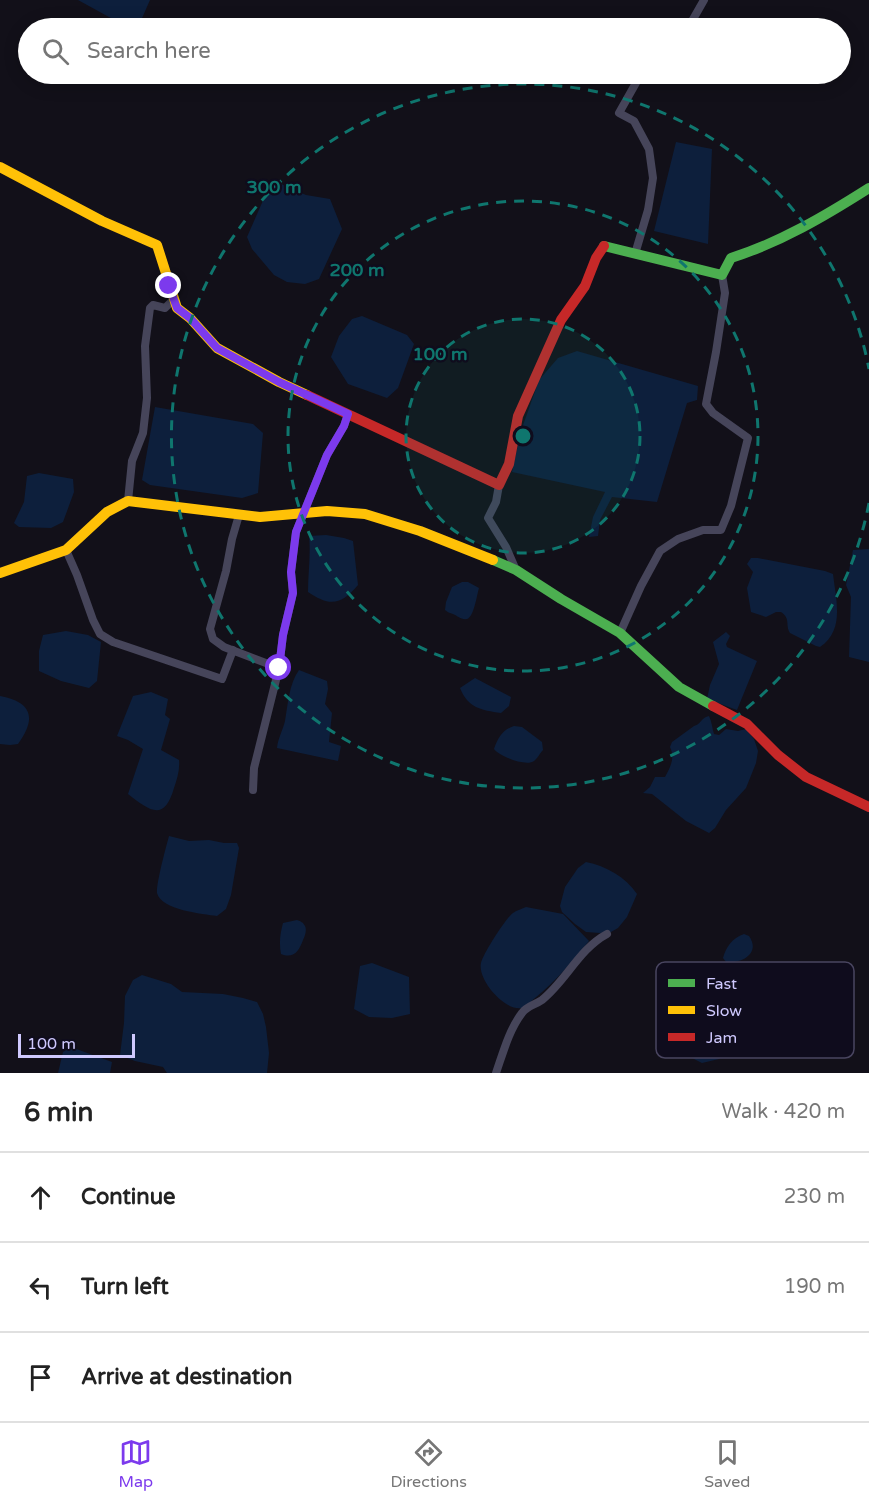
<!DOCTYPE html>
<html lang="en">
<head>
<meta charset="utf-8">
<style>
  body { margin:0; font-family:"Varela Round",sans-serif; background:#f6f6f6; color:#222 }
  .scale { position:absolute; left:18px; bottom:15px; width:117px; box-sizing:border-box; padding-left:6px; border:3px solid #cfc9fe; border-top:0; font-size:16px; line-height:21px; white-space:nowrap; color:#cfc9fe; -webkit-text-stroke:4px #0f0c1d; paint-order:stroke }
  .stop { position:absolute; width:18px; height:18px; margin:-14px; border:4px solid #7c3aed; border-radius:50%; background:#fff }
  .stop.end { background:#7c3aed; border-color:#fff; box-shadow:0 2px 6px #0008 }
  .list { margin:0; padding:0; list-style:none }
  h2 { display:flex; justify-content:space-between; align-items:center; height:78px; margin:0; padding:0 24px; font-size:26px }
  h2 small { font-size:20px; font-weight:400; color:#767676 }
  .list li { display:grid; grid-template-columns:39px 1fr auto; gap:18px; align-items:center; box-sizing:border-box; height:90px; padding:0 24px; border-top:2px solid #e0e0e0 }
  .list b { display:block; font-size:22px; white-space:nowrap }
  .list em { font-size:20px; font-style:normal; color:#767676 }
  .icon { flex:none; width:33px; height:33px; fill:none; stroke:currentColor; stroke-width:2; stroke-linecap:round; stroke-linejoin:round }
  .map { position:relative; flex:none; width:869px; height:1073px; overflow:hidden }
  .search { position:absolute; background:#fff; box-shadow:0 3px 15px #0003; left:18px; right:18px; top:18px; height:66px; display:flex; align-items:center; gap:15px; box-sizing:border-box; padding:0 21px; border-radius:33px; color:#767676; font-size:22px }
  .sheet { height:348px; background:#fff }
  nav { display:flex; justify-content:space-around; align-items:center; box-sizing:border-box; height:84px; border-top:2px solid #e0e0e0; background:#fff; font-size:16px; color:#767676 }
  nav a { display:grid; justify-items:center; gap:3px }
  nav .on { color:#7c3aed }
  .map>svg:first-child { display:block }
  .water { fill:#0d1f3c }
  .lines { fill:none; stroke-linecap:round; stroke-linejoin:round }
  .street { stroke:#46455a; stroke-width:8 }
  .fast { stroke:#4caf50; stroke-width:10 }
  .slow { stroke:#ffc107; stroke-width:10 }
  .jam { stroke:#c62828; stroke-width:10 }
  .route { stroke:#7c3aed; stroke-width:8 }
  .ring { fill:none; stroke:#0f766e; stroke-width:3; stroke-dasharray:10 8 }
  .key { fill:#0f0c1d; stroke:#494560; stroke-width:1.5 }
  .key-label { font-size:16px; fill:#cfc9fe }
  .centre { fill:#0f766e; stroke:#0f0c1d; stroke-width:3 }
  .ring-label { font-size:18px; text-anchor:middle; font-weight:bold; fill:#0f766e; stroke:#0f0c1d; stroke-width:4.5; stroke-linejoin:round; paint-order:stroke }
</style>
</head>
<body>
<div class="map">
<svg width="869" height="1073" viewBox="0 0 869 1073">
  <rect width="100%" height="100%" fill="#121019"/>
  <path class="water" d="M78 0H150L139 25 129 28Z
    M676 142 712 149 708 244 654 231Z
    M272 180 306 195 330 199 342 229 319 279 305 284 287 282 274 275 252 249 247 237Z
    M362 316 407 335 414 344 398 388 387 398 348 384 331 357 339 336 352 319Z
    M577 351 698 386 697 400 687 403 657 502 612 497 600 520 598 536 589 537 593 517 605 492 512 472 521 431 539 380 558 358Z
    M155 407 253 424 263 433 258 493 242 498 150 485 142 480Z
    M39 473 73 479 74 492 63 522 51 528 19 527 14 523 24 502 27 476Z
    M326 535 344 538 353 541 358 585C341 605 330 607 308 592 308 573 311 554 309 536Z
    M869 549V662L849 657 851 597 846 585 853 550Z
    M751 558H758L825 571 833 574C836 600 845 630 820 647L816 646 790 633C785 625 791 619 781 612H776L766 617 751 612 747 588 753 572 747 564Z
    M462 582H468L479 588C477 594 474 617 467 619 461 620 458 616 453 614 450 613 447 612 445 610L446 602 452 587Z
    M66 631 88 635 101 642 97 681 89 688 61 681 39 671V651L43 635Z
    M726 632 730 636 726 644 727 647 757 661 737 710 707 699 710 685 719 664 713 642Z
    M299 670 327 681 328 689 325 704 332 713 329 742 341 746 338 761 277 748C278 738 283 730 285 721 288 704 289 684 299 670Z
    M475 678 511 697 509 706 501 713C481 710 468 708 460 688Z
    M151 692 168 699 165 715 170 719 161 750 179 760C180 770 177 779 174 788 164 823 149 810 128 794L143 749 128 740 117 736 133 696Z
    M0 696C32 702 37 718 18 744L10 745 0 744Z
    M709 716C712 722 712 728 714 734L719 735 726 729 738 731 746 729 754 739 758 751 756 763 746 788 726 810 715 828 709 833 686 821 652 794 643 793 650 787 655 777H665C671 766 675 758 670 747L672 742 694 726C700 725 702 717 709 716Z
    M514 726 522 727 542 742 543 750C540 753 537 759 534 761 526 767 499 756 494 749 498 738 502 730 514 726Z
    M169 836 189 841 209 840 224 843H237L239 848 231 895 226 909 217 916C203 914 161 910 157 893 156 884 166 847 169 836Z
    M586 862C606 866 626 877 637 894L627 917 618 928 611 932 600 933 586 932 575 924 562 912 560 906 565 887 578 868Z
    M526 907 563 914 589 941C573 961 556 981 535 998 532 1000 528 1005 525 1007 507 1015 477 980 481 963 483 954 506 918 513 913 517 910 522 909 526 907Z
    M297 920C300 921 303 922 305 926 307 930 305 936 303 940 299 951 294 959 281 954 279 943 280 934 283 923Z
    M744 934 749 936C761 953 742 964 726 962L723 958C726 947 732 938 744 934Z
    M372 963 409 977 410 1014 392 1018 369 1017 354 1009 360 966Z
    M142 975 171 984 182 992 223 994 243 998 257 1002 263 1014 266 1027 269 1053 267 1073H167L163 1067 135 1061 120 1055 124 1023 125 996 133 980Z
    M683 998C705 1002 724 1008 742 1021L733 1031 727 1043 723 1056 719 1059 702 1063 670 1047 663 1041C667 1024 672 1012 683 998Z
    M71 1047 112 1062 110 1073H58L63 1052Z"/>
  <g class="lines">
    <path class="street" d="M688 28 704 0
      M635 254 648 210 653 178 649 149 634 121 619 113 641 74
      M499 485 496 502 488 518 506 547 516 570
      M128 501 132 461 143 433 147 398 145 346 150 308 153 305 165 308 174 299
      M239 515 232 539 226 571 210 629 213 639 224 647 279 668
      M66 550 77 575 93 620 100 634 113 642 222 679 233 650
      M620 633 641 586 660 551 678 539 703 530H721L731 506 748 438 713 413 706 404 716 352 725 293 722 275
      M253 790 254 768 279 668 283 635 293 593 291 572 296 532 327 455 344 426 348 414
      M496 1073C503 1053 509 1030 522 1013 527 1006 535 1005 542 1000 566 981 579 949 607 934"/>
    <path class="fast" d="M604 246 722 275 731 258C781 242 825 216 869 188
      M493 560 516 570 561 599 620 633 679 687 713 706"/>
    <path class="slow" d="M0 167 102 221 157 245 177 308 190 318 217 348 279 382 307 395
      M0 573 66 550 107 512 128 501 260 517 327 511 365 514 420 531 493 560"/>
    <path class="jam" d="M307 395 499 485 509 464 518 416 561 320 585 286 596 258 604 246
      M713 706 747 724 778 755 806 777 869 807"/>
  </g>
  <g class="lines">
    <path class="route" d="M169 286 177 308 190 318 217 348 279 382 348 414 344 426 327 455 296 532 291 572 293 593 283 635 279 668"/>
  </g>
  <circle cx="523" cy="436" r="117" fill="#0f766e" fill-opacity=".12"/>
  <g class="ring">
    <circle cx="523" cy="436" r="117"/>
    <circle cx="523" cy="436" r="235"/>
    <path d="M869 503A352 352 0 1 1 869 369"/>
  </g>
  <rect x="656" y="962" width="198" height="96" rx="9" class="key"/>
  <rect x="668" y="979" width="27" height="8" fill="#4caf50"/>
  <rect x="668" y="1006" width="27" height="8" fill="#ffc107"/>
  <rect x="668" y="1033" width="27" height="8" fill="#c62828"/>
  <g class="key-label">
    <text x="706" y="989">Fast</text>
    <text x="706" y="1016">Slow</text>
    <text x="706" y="1043">Jam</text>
  </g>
  <circle cx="523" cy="436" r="9" class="centre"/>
  <g class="ring-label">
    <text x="274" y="193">300 m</text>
    <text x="357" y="276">200 m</text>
    <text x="440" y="360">100 m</text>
  </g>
</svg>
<div class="scale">100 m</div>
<div class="stop" style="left:279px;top:668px"></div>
<div class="stop end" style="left:169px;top:286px"></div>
<div class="search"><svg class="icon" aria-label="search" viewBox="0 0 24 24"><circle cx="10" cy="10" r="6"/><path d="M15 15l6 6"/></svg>Search here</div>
</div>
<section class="sheet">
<h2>6 min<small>Walk · 420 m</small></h2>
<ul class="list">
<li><svg class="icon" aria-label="ahead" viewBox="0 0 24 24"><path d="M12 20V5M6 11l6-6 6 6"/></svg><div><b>Continue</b></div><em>230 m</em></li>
<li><svg class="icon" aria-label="left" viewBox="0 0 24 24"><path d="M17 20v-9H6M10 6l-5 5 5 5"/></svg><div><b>Turn left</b></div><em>190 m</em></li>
<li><svg class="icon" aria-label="arrive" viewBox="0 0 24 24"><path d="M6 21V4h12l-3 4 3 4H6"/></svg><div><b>Arrive at destination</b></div></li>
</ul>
</section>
<nav>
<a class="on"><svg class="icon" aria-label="map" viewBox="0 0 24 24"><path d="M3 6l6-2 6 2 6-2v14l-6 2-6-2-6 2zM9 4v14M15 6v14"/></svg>Map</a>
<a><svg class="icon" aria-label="directions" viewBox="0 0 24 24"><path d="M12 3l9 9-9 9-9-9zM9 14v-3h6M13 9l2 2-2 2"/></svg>Directions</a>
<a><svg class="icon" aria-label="saved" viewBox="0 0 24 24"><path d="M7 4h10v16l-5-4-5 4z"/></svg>Saved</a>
</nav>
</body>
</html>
